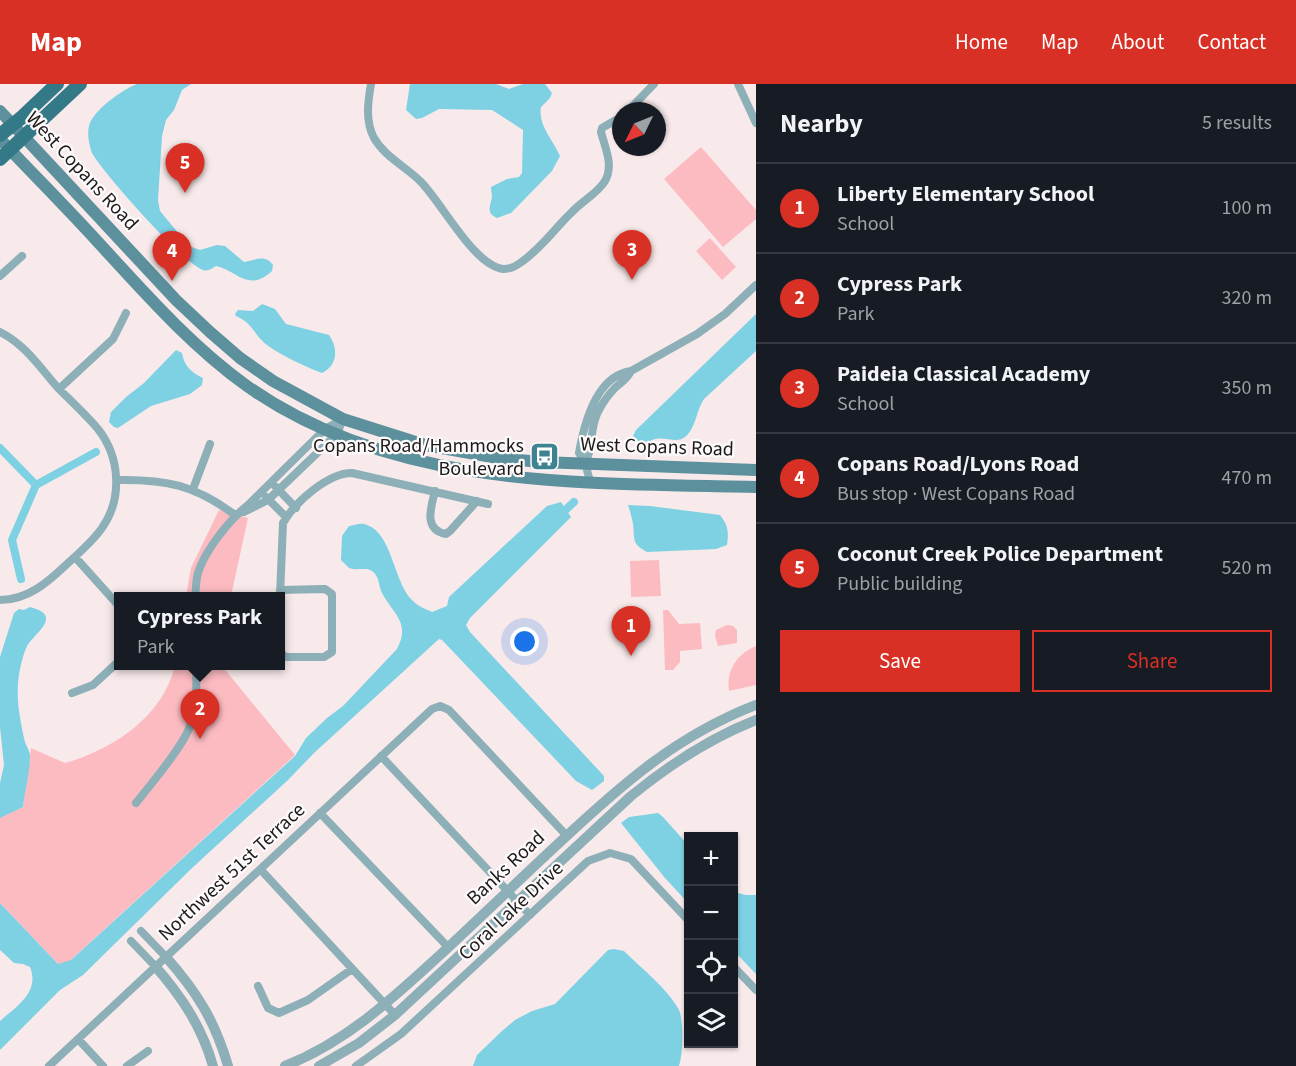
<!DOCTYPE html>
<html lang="en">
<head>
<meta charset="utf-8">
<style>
  body { margin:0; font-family:"Source Sans 3",sans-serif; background:#242831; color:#f1f3f6 }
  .controls { position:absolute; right:18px; bottom:18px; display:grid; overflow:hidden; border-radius:0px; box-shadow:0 2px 4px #0004 }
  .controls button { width:54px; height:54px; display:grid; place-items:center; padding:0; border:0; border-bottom:2px solid #363941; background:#171b24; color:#f1f3f6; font:30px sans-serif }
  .compass { position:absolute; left:612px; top:18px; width:54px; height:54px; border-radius:50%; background:#171b24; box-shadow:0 2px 4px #0004; rotate:227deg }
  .you { position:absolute; left:525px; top:558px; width:21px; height:21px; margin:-15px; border:4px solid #fff; border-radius:50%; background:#1a73e8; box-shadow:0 0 0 9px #1a73e833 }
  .badge { display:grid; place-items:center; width:39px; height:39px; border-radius:50%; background:#d93025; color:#fff; font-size:20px; font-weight:700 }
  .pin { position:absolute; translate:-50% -50px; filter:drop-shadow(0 2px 3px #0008) }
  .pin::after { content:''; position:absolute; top:32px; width:21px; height:18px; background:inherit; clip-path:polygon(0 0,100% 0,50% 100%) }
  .popup { position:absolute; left:114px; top:508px; width:171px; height:78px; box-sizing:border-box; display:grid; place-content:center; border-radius:0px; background:#171b24; filter:drop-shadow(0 2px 4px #0005); font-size:20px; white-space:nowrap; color:#9ea1a6 }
  .popup b { font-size:22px; color:#f1f3f6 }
  .popup::after { content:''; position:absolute; left:50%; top:100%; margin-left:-12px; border:12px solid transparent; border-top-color:#171b24 }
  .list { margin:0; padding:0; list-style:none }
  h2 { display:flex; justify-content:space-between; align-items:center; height:78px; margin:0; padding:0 24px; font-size:26px }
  h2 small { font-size:20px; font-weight:400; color:#9ea1a6 }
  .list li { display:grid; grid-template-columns:39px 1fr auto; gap:18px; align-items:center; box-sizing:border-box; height:90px; padding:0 24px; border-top:2px solid #363941 }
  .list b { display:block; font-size:22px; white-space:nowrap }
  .list p { margin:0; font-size:20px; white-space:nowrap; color:#9ea1a6 }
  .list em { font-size:20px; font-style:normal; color:#9ea1a6 }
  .actions { display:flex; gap:12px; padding:18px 24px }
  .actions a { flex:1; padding:14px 0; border:2px solid #d93025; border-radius:0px; text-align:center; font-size:21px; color:#d93025 }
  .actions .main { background:#d93025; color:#fff }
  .icon { flex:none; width:33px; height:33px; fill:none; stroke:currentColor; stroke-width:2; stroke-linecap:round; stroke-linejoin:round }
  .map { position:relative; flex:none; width:756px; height:982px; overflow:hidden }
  header { display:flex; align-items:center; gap:36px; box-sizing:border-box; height:84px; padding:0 30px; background:#d93025; color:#fff }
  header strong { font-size:28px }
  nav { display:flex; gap:33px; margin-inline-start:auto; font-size:21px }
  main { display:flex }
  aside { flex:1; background:#171b24 }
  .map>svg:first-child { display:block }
  .green { fill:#fcbbc1 }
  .water { fill:#7ed0e3 }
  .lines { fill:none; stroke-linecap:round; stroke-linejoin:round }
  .canal { stroke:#7ed0e3; stroke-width:8 }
  .minor { stroke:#8dafb7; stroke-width:8 }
  .tertiary { stroke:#8dafb7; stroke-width:10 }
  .secondary { stroke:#5c909c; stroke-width:12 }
  .primary { stroke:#347988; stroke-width:14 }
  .labels { text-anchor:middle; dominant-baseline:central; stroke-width:4.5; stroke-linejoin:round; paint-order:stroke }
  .street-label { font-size:20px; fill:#1e1a1a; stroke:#fdfafb }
  .poi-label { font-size:20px; fill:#1e1a1a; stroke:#fdfafb; text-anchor:end }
</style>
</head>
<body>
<header>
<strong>Map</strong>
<nav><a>Home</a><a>Map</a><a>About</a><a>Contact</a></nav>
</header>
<main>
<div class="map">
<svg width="756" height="982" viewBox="0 0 756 982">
  <rect width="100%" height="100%" fill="#f8eaeb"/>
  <path class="green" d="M701 63 756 126V135L723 163 664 95Z
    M710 154 736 183 722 196 696 167Z
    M219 426 248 434 231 512H186L191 484Z
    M659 476 661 512 631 513 630 477Z
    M663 526H668L679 540 700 539 702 565 680 567V578L673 586H665Z
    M727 541 733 542 737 546V559L718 562 715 552 716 546Z
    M756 562V601L729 607C726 586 737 570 756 562Z
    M175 582H222L295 671 62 884 0 819V733L23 723 31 664 65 679C114 665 162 633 175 582Z"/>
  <path class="water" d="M137 0H191L182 6 174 26 166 36 162 52 158 116 160 127 189 162 200 166 217 161 225 162 244 178C255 176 265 170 273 181L272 187C248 209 238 187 216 182 212 184 208 188 203 186 184 180 103 89 92 69 89 61 87 50 89 42 93 26 122 6 137 0Z
    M410 0H496L509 5 523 0H545L552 9 550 14 541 23C538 42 553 55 560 72L552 87 511 129 497 134C486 129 490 123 492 113 492 110 491 107 491 103L507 95 519 93 522 89 523 46 492 26 439 25 422 34 416 35 406 26Z
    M262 220 275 225 286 240 329 251C339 265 337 282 322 289L314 286C298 279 281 271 267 261 253 250 254 240 236 232L235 230 238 226 253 227Z
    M756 230V267L704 315C698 324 697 333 693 342 682 365 671 352 655 355 650 356 646 360 641 361L633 352 636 346Z
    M176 266 182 269C184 282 192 289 203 294L202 301 190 310 151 322 118 344 114 343 109 338 111 328 126 313 144 299Z
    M561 418 571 433 470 534 466 541 470 548 604 692V697L592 706 576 697 442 556 439 555 314 669 288 696 191 785 83 891 60 906 0 966V937C17 922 40 908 30 883L23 880 14 879 0 866V819L58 880 71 876 295 672 306 654 327 634 343 622 397 565C411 538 393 530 382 509 378 501 380 493 372 487 365 483 357 487 349 484L341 476 342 452 349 442C354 441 362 438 367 441 392 449 394 499 412 516 417 522 426 525 432 528L447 522 449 513 547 422Z
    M628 421 650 422 720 431C728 441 729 448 727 461L716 465 647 468C631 459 635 456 633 440 632 434 630 427 628 421Z
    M30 523C62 531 38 547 29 559 24 566 22 577 20 585 15 609 19 630 24 654 25 661 30 666 30 672 30 688 25 706 23 723L0 734V699L4 681 0 643V573L14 529 19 525 24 526Z
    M658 729 663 733 688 761V819L665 794 621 739 629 733Z
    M734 808 746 811H756V890L734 867Z
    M614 865 624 867C641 884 668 905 679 926 684 938 683 970 679 982H473L477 971 502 947 515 936 532 927 555 920 608 866Z"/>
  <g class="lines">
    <path class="canal" d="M0 364 36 401 12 456 21 495
      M36 401 96 368
      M560 431 574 418"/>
    <path class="minor" d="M371 0C368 17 365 37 374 54 385 73 405 82 420 97 441 117 473 181 503 185 509 185 515 183 520 179 540 166 555 144 572 128 582 117 598 109 605 97 614 81 605 64 601 48L602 44 621 33
      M738 0 756 39
      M628 27 654 0
      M0 192 22 172
      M0 248C25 260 41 285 59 305 72 318 86 331 98 345 120 373 123 414 102 444 93 457 79 469 67 480 48 498 28 516 0 516
      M59 305 113 255 126 229
      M585 379C594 364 589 345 598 328 602 320 608 311 615 304 621 298 627 296 631 287
      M116 396C166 395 195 401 235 431
      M590 397 585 379 579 369C584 340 596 292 631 287L697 250 725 230 756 201
      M275 402 296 424
      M193 405 210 360
      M435 407C431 423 423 446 446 450L450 447 477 417
      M266 413 286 433
      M244 428 268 416 337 350 343 335
      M75 473 119 522
      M280 506 325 505 332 510V568L324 573H286L281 569
      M195 512C196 506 196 499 197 493 202 470 229 436 247 422L325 345 343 335
      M280 512 283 439C295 418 328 389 352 389L488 420
      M72 609 93 601 119 577
      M381 672 530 831
      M136 719C153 697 173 675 186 651 197 631 197 604 196 582
      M320 729 448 863
      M261 786 395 931
      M141 847 166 873
      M131 857 155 882
      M734 883 756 906
      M258 902 268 924 279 929 308 916 352 885
      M78 955 103 982
      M49 982 432 625 440 622 449 626 567 752
      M127 982 148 967
      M356 982 401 950 588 777 610 769 631 775 688 836"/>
    <path class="tertiary" d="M166 873C197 908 215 937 228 982
      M155 882C182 913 202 943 213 982
      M285 982C346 958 392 915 440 871 480 834 519 796 559 759 621 701 676 652 756 621
      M319 982 359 959 395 931 631 712C669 681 710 654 756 636"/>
    <path class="secondary" d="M0 27 176 216 210 248 240 274 273 297 343 335 425 361 498 374 541 378 756 386
      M0 55C32 89 65 122 97 157 144 208 190 261 247 302 394 406 584 399 756 403"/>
    <path class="primary" d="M0 51 21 34 57 0
      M0 75 80 0"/>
  </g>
  <defs>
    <symbol id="bus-square" viewBox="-11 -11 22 22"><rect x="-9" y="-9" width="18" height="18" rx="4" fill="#3f8392" stroke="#fdfafb"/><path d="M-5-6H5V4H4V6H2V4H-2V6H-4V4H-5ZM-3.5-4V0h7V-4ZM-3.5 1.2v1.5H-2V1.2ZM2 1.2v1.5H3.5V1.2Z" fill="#fff"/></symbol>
  </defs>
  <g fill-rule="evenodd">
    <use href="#bus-square" x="528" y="356" width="33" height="33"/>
  </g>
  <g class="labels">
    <g class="street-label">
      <text transform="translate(82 87) rotate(47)">West Copans Road</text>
      <text transform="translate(657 363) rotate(2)">West Copans Road</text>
      <text transform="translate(506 784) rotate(-43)">Banks Road</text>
      <text transform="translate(232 788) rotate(-43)">Northwest 51st Terrace</text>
      <text transform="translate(511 827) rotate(-43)">Coral Lake Drive</text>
    </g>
    <g class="poi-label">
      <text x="524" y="362">Copans Road/Hammocks<tspan x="524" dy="23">Boulevard</tspan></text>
    </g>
  </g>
</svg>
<div class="controls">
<button>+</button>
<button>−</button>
<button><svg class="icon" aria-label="locate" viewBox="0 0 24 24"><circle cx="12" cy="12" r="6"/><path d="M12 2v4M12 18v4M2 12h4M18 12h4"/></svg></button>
<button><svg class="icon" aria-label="layers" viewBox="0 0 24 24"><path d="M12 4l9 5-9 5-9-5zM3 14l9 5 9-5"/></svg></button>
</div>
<svg class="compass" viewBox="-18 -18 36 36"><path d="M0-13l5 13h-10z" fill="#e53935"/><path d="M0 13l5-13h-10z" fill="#9ea1a6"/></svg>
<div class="you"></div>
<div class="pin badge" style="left:631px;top:572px">1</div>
<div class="pin badge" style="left:200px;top:655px">2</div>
<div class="popup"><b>Cypress Park</b>Park</div>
<div class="pin badge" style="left:632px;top:196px">3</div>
<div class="pin badge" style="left:172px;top:197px">4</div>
<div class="pin badge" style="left:185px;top:109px">5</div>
</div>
<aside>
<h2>Nearby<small>5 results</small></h2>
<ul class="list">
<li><span class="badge">1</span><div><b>Liberty Elementary School</b><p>School</p></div><em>100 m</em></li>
<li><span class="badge">2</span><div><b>Cypress Park</b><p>Park</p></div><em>320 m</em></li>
<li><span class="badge">3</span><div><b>Paideia Classical Academy</b><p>School</p></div><em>350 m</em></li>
<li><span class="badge">4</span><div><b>Copans Road/Lyons Road</b><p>Bus stop · West Copans Road</p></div><em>470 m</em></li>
<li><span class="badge">5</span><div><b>Coconut Creek Police Department</b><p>Public building</p></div><em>520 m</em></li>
</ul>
<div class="actions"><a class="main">Save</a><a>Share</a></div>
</aside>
</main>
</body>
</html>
